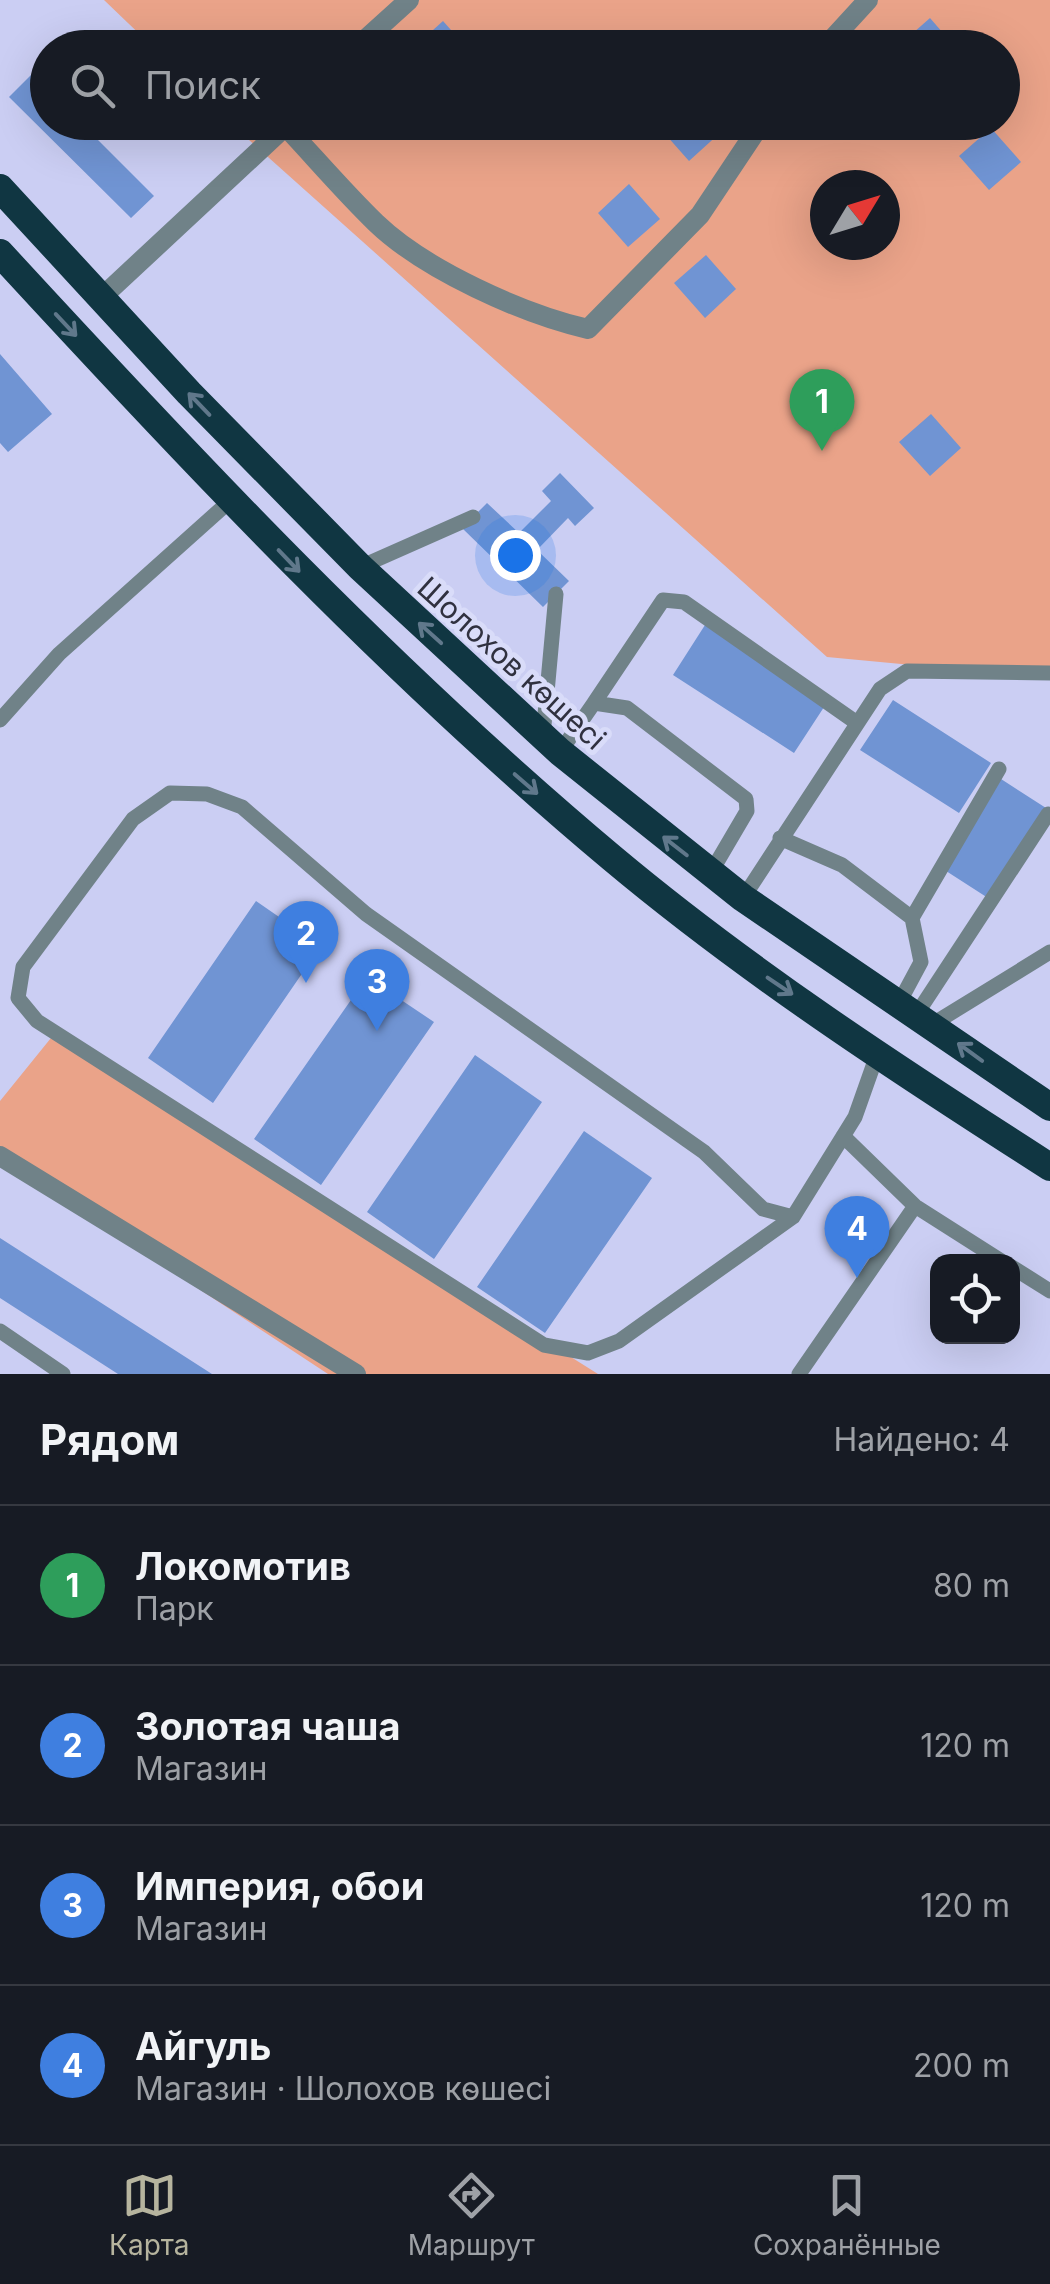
<!DOCTYPE html>
<html lang="ru">
<head>
<meta charset="utf-8">
<style>
  body { margin:0; font-family:Inter,sans-serif; background:#20242c; color:#f1f3f6 }
  .controls { position:absolute; right:30px; bottom:30px; display:grid; overflow:hidden; border-radius:20px; box-shadow:0 10px 40px #0002 }
  .controls button { width:90px; height:90px; display:grid; place-items:center; padding:0; border:0; border-bottom:2px solid #363941; background:#171b24; color:#f1f3f6; font:50px sans-serif }
  .compass { position:absolute; left:810px; top:170px; width:90px; height:90px; border-radius:50%; background:#171b24; box-shadow:0 10px 40px #0002; rotate:52deg }
  .you { position:absolute; left:515px; top:555px; width:35px; height:35px; margin:-25px; border:8px solid #fff; border-radius:50%; background:#1a73e8; box-shadow:0 0 0 15px #1a73e833 }
  .badge { display:grid; place-items:center; width:65px; height:65px; border-radius:50%; background:#b6b49e; color:#fff; font-size:32px; font-weight:700 }
  .pin { position:absolute; translate:-50% -82px; filter:drop-shadow(0 2px 5px #0008) }
  .pin::after { content:''; position:absolute; top:52px; width:35px; height:30px; background:inherit; clip-path:polygon(0 0,100% 0,50% 100%) }
  .list { margin:0; padding:0; list-style:none }
  h2 { display:flex; justify-content:space-between; align-items:center; height:130px; margin:0; padding:0 40px; font-size:42px }
  h2 small { font-size:32px; font-weight:400; color:#9ea1a6 }
  .list li { display:grid; grid-template-columns:65px 1fr auto; gap:30px; align-items:center; box-sizing:border-box; height:160px; padding:0 40px; border-top:2px solid #363941 }
  .list b { display:block; font-size:38px; white-space:nowrap }
  .list p { margin:0; font-size:32px; white-space:nowrap; color:#9ea1a6 }
  .list em { font-size:32px; font-style:normal; color:#9ea1a6 }
  .icon { flex:none; width:55px; height:55px; fill:none; stroke:currentColor; stroke-width:2; stroke-linecap:round; stroke-linejoin:round }
  .map { position:relative; flex:none; width:1050px; height:1374px; overflow:hidden }
  .search { position:absolute; background:#171b24; box-shadow:0 10px 40px #0002; left:30px; right:30px; top:30px; height:110px; display:flex; align-items:center; gap:25px; box-sizing:border-box; padding:0 35px; border-radius:55px; color:#9ea1a6; font-size:38px }
  .sheet { height:770px; background:#171b24 }
  nav { display:flex; justify-content:space-around; align-items:center; box-sizing:border-box; height:140px; border-top:2px solid #363941; background:#171b24; font-size:28px; color:#9ea1a6 }
  nav a { display:grid; justify-items:center; gap:5px }
  nav .on { color:#b6b49e }
  .map>svg:first-child { display:block }
  .green { fill:#eaa389; fill-rule:evenodd }
  .building { fill:#7094d3 }
  .lines { fill:none; stroke-linecap:round; stroke-linejoin:round }
  .service { stroke:#708288; stroke-width:15 }
  .minor { stroke:#708288; stroke-width:20 }
  .trunk { stroke:#103642; stroke-width:28 }
  .oneway { stroke:#60788b }
  .labels { text-anchor:middle; dominant-baseline:central; stroke-width:10; stroke-linejoin:round; paint-order:stroke }
  .street-label { font-size:30px; fill:#30313f; stroke:#d9dcf9 }
</style>
</head>
<body>
<div class="map">
<svg width="1050" height="1374" viewBox="0 0 1050 1374">
  <rect width="100%" height="100%" fill="#cbcef3"/>
  <path class="green" d="M104 0H1050V678L827 657 230 123 1002 122V48L153 47ZM825 185H885V245H825Z
    M55 1033 598 1374H328L0 1158V1101Z"/>
  <path class="building" d="M930 18 956 48H896Z
    M443 21 467 48H413Z
    M32 74 48 89V122H80L154 196 131 218 9 97Z
    M662 122H712L721 132 689 161 658 126Z
    M991 128 1021 162 989 190 959 156Z
    M629 184 660 219 628 247 598 213Z
    M706 255 736 289 705 318 674 283Z
    M0 354 52 414 8 452 0 443Z
    M931 414 961 448 930 476 899 442Z
    M560 473 594 508 575 526 568 518 537 550 569 581 543 607 462 528 487 503 519 533 551 501 542 491Z
    M705 625 826 704 794 753 673 675Z
    M893 700 991 763 959 813 860 750Z
    M1001 779 1046 808 988 898 943 869Z
    M256 901 321 946 213 1103 148 1058Z
    M367 977 434 1022 321 1185 254 1139Z
    M475 1055 542 1102 434 1259 367 1212Z
    M584 1131 652 1178 545 1333 477 1287Z
    M0 1238 212 1374H118L0 1298Z"/>
  <g class="lines">
    <path class="service" d="M360 567 473 517
      M594 703 663 600 684 602 857 723
      M0 720 59 654 231 500
      M543 736 556 594
      M560 752 594 703 627 708 746 799 747 811 710 874
      M780 838 842 865 912 918 921 962 899 1003
      M743 898 880 689 907 671 1050 673
      M912 918 999 769
      M916 1015 1048 814
      M933 1024 1050 952
      M843 1136 915 1206 1003 1262
      M793 1217 763 1209 704 1152 366 914 242 807 207 794 170 793 133 819 23 967 18 998 37 1021 544 1345 588 1353 619 1341 793 1217 855 1117 878 1052
      M1012 1267 1050 1291
      M0 1331 63 1374
      M799 1374 915 1206"/>
    <path class="minor" d="M356 48 409 0
      M824 48 868 0
      M287 128C316 159 345 193 376 223 425 270 523 314 588 329L700 215 762 122
      M101 298 290 122
      M0 1156 356 1374"/>
    <path class="trunk" d="M0 188 189 393 360 567 560 752 743 898 1050 1107
      M0 253C197 467 389 671 612 858 748 972 900 1071 1050 1167"/>
  </g>
  <defs><path id="oneway-shaft" d="M-6 0H5M1.5-3L5.5 0L1.5 3" fill="none" stroke-width="1.6" stroke-linecap="round" stroke-linejoin="round" transform="scale(2.5)"/></defs>
  <g class="oneway">
    <use href="#oneway-shaft" transform="translate(66 325) rotate(47)"/>
    <use href="#oneway-shaft" transform="translate(199 404) rotate(-134)"/>
    <use href="#oneway-shaft" transform="translate(289 561) rotate(46)"/>
    <use href="#oneway-shaft" transform="translate(430 633) rotate(-138)"/>
    <use href="#oneway-shaft" transform="translate(526 784) rotate(41)"/>
    <use href="#oneway-shaft" transform="translate(675 846) rotate(-142)"/>
    <use href="#oneway-shaft" transform="translate(780 986) rotate(34)"/>
    <use href="#oneway-shaft" transform="translate(970 1052) rotate(-144)"/>
  </g>
  <g class="labels">
    <g class="street-label">
      <text transform="translate(512 663) rotate(42)">Шолохов көшесі</text>
    </g>
  </g>
</svg>
<div class="controls">
<button><svg class="icon" aria-label="locate" viewBox="0 0 24 24"><circle cx="12" cy="12" r="6"/><path d="M12 2v4M12 18v4M2 12h4M18 12h4"/></svg></button>
</div>
<svg class="compass" viewBox="-18 -18 36 36"><path d="M0-13l5 13h-10z" fill="#e53935"/><path d="M0 13l5-13h-10z" fill="#9ea1a6"/></svg>
<div class="you"></div>
<div class="pin badge" style="left:822px;top:451px;background:#2e9e5b">1</div>
<div class="pin badge" style="left:306px;top:983px;background:#3f7fe0">2</div>
<div class="pin badge" style="left:377px;top:1031px;background:#3f7fe0">3</div>
<div class="pin badge" style="left:857px;top:1278px;background:#3f7fe0">4</div>
<div class="search"><svg class="icon" aria-label="search" viewBox="0 0 24 24"><circle cx="10" cy="10" r="6"/><path d="M15 15l6 6"/></svg>Поиск</div>
</div>
<section class="sheet">
<h2>Рядом<small>Найдено: 4</small></h2>
<ul class="list">
<li><span class="badge" style="background:#2e9e5b">1</span><div><b>Локомотив</b><p>Парк</p></div><em>80 m</em></li>
<li><span class="badge" style="background:#3f7fe0">2</span><div><b>Золотая чаша</b><p>Магазин</p></div><em>120 m</em></li>
<li><span class="badge" style="background:#3f7fe0">3</span><div><b>Империя, обои</b><p>Магазин</p></div><em>120 m</em></li>
<li><span class="badge" style="background:#3f7fe0">4</span><div><b>Айгуль</b><p>Магазин · Шолохов көшесі</p></div><em>200 m</em></li>
</ul>
</section>
<nav>
<a class="on"><svg class="icon" aria-label="map" viewBox="0 0 24 24"><path d="M3 6l6-2 6 2 6-2v14l-6 2-6-2-6 2zM9 4v14M15 6v14"/></svg>Карта</a>
<a><svg class="icon" aria-label="directions" viewBox="0 0 24 24"><path d="M12 3l9 9-9 9-9-9zM9 14v-3h6M13 9l2 2-2 2"/></svg>Маршрут</a>
<a><svg class="icon" aria-label="saved" viewBox="0 0 24 24"><path d="M7 4h10v16l-5-4-5 4z"/></svg>Сохранённые</a>
</nav>
</body>
</html>
